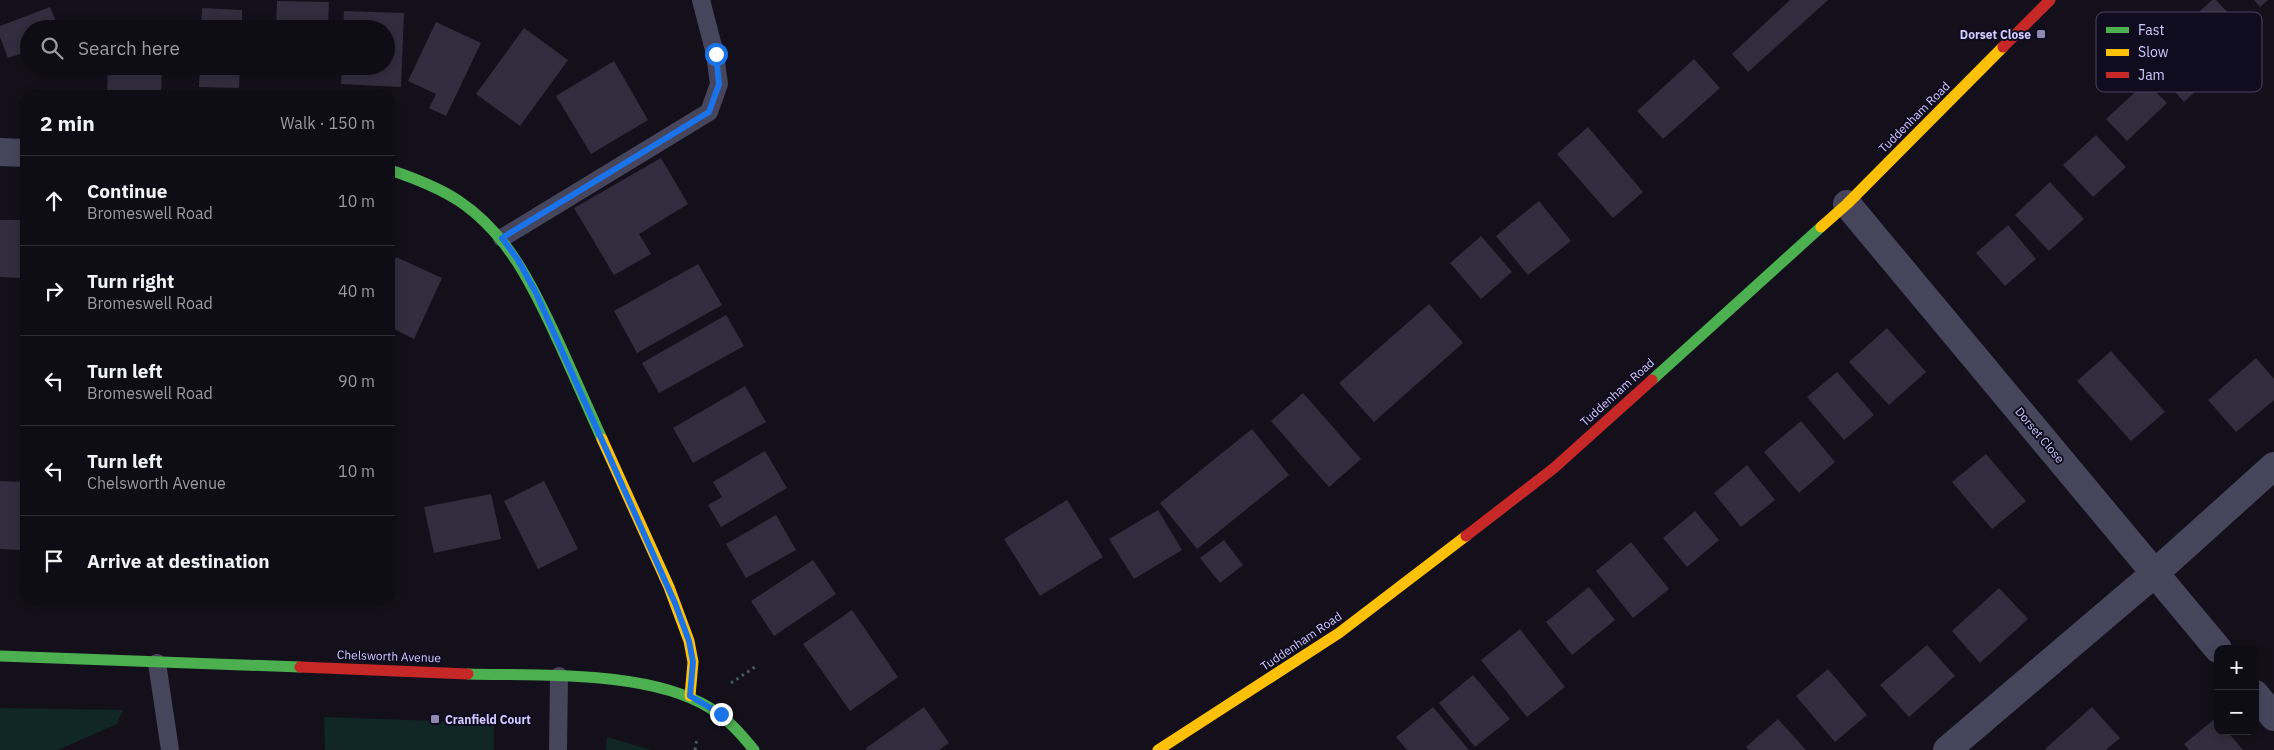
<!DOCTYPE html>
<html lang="en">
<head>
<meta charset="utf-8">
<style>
  body { margin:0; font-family:"IBM Plex Sans",sans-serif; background:#17151d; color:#f1f3f6 }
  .controls { position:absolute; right:15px; bottom:15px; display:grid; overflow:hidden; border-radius:10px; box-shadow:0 2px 8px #0003 }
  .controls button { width:45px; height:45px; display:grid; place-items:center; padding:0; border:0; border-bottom:1px solid #2e2c34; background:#0e0c14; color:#f1f3f6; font:25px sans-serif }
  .stop { position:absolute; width:15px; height:15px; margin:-11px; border:4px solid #1a73e8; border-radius:50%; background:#fff }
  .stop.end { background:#1a73e8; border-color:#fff; box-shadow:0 1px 5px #0008 }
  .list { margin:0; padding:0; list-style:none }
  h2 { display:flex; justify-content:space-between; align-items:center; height:65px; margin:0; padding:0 20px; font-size:21px }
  h2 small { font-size:16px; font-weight:400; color:#9b9ba0 }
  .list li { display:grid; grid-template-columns:32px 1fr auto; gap:15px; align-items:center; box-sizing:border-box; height:90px; padding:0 20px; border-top:1px solid #2e2c34 }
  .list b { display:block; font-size:19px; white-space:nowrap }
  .list p { margin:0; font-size:16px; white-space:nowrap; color:#9b9ba0 }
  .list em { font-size:16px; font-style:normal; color:#9b9ba0 }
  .icon { flex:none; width:28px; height:28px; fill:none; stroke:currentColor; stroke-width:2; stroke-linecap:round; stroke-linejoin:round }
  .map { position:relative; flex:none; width:2274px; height:750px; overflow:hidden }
  .search { position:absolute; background:#0e0c14; box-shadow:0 2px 8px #0003; left:20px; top:20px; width:375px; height:55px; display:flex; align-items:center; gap:12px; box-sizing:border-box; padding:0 18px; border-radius:28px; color:#9b9ba0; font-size:19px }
  .panel { position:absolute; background:#0e0c14; box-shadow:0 2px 8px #0003; left:20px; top:90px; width:375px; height:515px; border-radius:15px }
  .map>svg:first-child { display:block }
  .green { fill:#102627 }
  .building { fill:#312d3e }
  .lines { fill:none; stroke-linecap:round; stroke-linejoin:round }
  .path { stroke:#495766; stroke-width:3; stroke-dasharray:2.5 4; stroke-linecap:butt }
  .lane { stroke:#46455c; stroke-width:18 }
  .street { stroke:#46455c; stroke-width:28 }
  .fast { stroke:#4caf50; stroke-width:11 }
  .slow { stroke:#ffc107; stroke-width:11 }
  .jam { stroke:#c62828; stroke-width:11 }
  .route { stroke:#1a73e8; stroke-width:6 }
  .poi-dot { fill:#8e89af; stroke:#100c1f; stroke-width:2 }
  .labels { text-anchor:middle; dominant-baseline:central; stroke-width:4; stroke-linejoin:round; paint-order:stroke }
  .poi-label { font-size:12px; font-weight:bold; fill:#d1caff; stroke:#100c1f; text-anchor:end }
  .street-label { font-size:12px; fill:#d1caff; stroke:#100c1f }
  .key { fill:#100c1f; stroke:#4a4562; stroke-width:1 }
  .key-label { font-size:14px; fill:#d1caff }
</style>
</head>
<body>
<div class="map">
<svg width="2274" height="750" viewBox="0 0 2274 750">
  <rect width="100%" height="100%" fill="#13101b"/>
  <path class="green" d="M0 708 123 710 117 724 58 750H0Z
    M324 717 494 723V750H325Z
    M607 737 651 750H606Z"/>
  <path class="building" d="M1790 0H1828L1748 72 1732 54Z
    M2212 0H2216L2249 35 2220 63 2185 25Z
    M2254 0H2268L2260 7Z
    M277 1 329 2 328 29H276Z
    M50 7 59 29H29V51L8 58 0 37V26Z
    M202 8 242 10V29H201Z
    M344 11 404 13 401 87 341 84 342 66H386V29H343Z
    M109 22 163 24V29H109Z
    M436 22 481 43 446 116 429 108 436 94 408 81Z
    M524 28 568 60 520 126 476 94Z
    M2185 42 2214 74 2184 102 2155 70Z
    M1694 59 1720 88 1663 139 1637 111Z
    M614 61 648 120 591 154 556 96Z
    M108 66H162L161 95H107Z
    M200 66H240L239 88 199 87Z
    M275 66H327V75L275 73Z
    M2146 82 2167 103 2127 141 2106 119Z
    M1588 127 1643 192 1613 218 1557 154Z
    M2096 135 2126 167 2093 197 2063 165Z
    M661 158 688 204 639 234 651 254 614 275 574 208Z
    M2050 182 2084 219 2049 251 2015 215Z
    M1539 201 1571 241 1528 275 1496 236Z
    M0 220H25V278L0 277Z
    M2008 225 2036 259 2005 286 1976 253Z
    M1481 236 1512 272 1481 299 1450 263Z
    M396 257 442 278 414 339 390 327V269Z
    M698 264 722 305 637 353 614 311Z
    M1429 304 1463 343 1374 422 1339 383Z
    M726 315 744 346 659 393 642 363Z
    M1887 328 1926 372 1889 405 1849 362Z
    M2111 351 2165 412 2131 441 2077 381Z
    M2256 358 2274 379V400L2236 432 2208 400Z
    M1837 372 1874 415 1844 440 1807 397Z
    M745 386 766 422 693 463 673 428Z
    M1303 393 1361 459 1329 487 1271 421Z
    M1801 421 1835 462 1799 493 1764 452Z
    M1252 429 1289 475 1197 549 1160 503Z
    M765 451 787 488 721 527 708 505 722 497 713 482Z
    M1986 454 2026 501 1992 529 1952 482Z
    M1747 465 1775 500 1741 527 1714 493Z
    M0 481 25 482V550L0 549Z
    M544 481 578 549 538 569 504 501Z
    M491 494 501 539 434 553 424 507Z
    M1067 500 1103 557 1040 596 1004 539Z
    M1158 510 1182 550 1134 579 1109 539Z
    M1695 511 1719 540 1687 567 1663 538Z
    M776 515 796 550 746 578 726 544Z
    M1224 540 1243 565 1220 583 1200 558Z
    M1631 542 1669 589 1633 618 1596 571Z
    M813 560 836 594 774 636 751 601Z
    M1589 587 1615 620 1572 655 1546 622Z
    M1999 588 2028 619 1980 663 1952 631Z
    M852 610 898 677 850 711 803 644Z
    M1520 629 1565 687 1527 717 1481 660Z
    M1927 645 1955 676 1909 717 1880 685Z
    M1828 669 1867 715 1835 742 1796 696Z
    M1473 675 1510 719 1475 747 1439 703Z
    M924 707 949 743 939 750H867L866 748Z
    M1433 707 1469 750H1407L1396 737Z
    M2092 707 2120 738 2106 750H2046L2045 749Z
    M2216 718 2218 720V731H2227L2243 750H2189L2184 744Z
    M1778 719 1806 750H1749L1746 747Z"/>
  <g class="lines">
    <path class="path" d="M731 683 755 667
      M695 750 697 738"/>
    <path class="lane" d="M502 238 709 112 719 84 715 54 701 0
      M157 663 170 750
      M558 750 559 676"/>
    <path class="street" d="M0 152 25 153
      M1847 204 2218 649
      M2255 694 2274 717
      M1947 750 2155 573 2274 466"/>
    <path class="fast" d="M390 170C414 178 438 187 459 201 510 235 535 291 560 345 574 377 588 408 602 439
      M1652 380 1821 227
      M0 656 300 667
      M468 674C540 676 649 670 710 708 728 719 741 734 754 750"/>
    <path class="slow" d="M1821 227 1847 204 2003 47
      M602 439 669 587 689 641 693 662 690 696
      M1158 750 1339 633 1466 536"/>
    <path class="jam" d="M2003 47 2050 0
      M1466 536 1554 468 1652 380
      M300 667 468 674"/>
  </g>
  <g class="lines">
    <path class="route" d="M716 54 719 84 709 112 502 238 518 260 536 293 675 603 689 641 693 662 690 696 721 714"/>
  </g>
  <g class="poi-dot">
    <rect x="2036" y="29" width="10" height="10" rx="2.5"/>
    <rect x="430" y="714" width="10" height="10" rx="2.5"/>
  </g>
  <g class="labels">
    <g class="poi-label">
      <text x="2031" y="34">Dorset Close</text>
      <text x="445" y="719" text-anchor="start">Cranfield Court</text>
    </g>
    <g class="street-label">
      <text transform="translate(1914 117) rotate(-45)">Tuddenham Road</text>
      <text transform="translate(1617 392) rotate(-42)">Tuddenham Road</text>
      <text transform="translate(2040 435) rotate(50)">Dorset Close</text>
      <text transform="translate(1301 641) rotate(-34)">Tuddenham Road</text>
      <text transform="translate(389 656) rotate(2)">Chelsworth Avenue</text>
    </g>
  </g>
  <rect x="2096" y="12" width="166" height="80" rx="8" class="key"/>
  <rect x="2106" y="27" width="23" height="6" fill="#4caf50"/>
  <rect x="2106" y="49" width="23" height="7" fill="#ffc107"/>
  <rect x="2106" y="72" width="23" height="6" fill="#c62828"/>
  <g class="key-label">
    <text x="2138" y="35">Fast</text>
    <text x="2138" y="57">Slow</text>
    <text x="2138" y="80">Jam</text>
  </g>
</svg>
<div class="controls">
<button>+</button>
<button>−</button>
</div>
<div class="stop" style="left:716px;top:54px"></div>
<div class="stop end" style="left:721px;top:714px"></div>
<div class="search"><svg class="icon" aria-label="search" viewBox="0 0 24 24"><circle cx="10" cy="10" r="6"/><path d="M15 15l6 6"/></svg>Search here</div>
<section class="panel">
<h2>2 min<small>Walk · 150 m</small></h2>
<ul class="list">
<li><svg class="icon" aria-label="ahead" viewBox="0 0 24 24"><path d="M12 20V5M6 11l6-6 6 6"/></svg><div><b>Continue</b><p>Bromeswell Road</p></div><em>10 m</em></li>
<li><svg class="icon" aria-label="right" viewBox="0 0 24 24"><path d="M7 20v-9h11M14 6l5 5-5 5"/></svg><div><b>Turn right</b><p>Bromeswell Road</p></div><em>40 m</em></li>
<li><svg class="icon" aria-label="left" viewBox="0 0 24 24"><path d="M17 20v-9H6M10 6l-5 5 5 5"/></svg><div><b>Turn left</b><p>Bromeswell Road</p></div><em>90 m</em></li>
<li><svg class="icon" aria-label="left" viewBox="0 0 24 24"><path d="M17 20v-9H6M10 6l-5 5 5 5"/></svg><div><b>Turn left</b><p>Chelsworth Avenue</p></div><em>10 m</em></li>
<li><svg class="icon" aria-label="arrive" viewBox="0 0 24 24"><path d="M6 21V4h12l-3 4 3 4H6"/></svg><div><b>Arrive at destination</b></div></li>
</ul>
</section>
</div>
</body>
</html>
